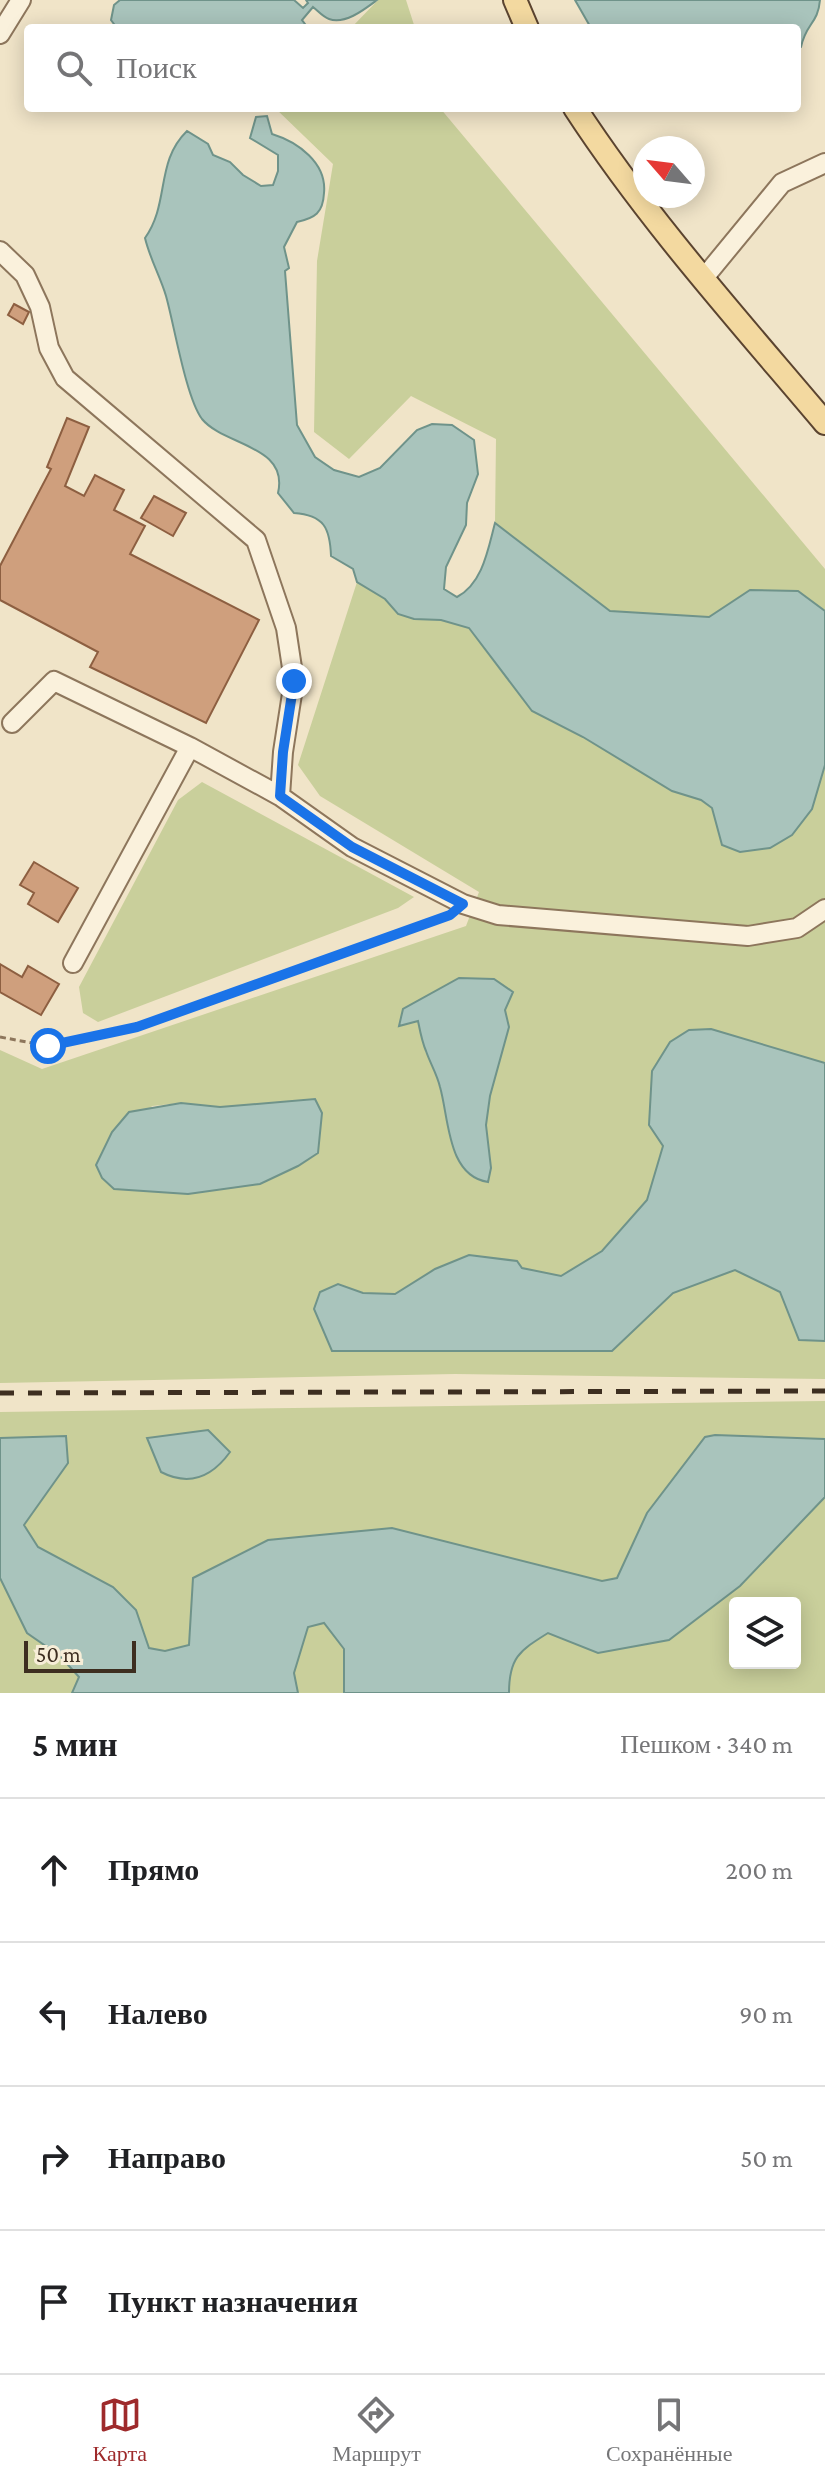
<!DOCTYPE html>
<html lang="ru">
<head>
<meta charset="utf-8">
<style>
  body { margin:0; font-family:"Crimson Pro",serif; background:#f2f2f2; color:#202124 }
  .controls { position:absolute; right:24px; bottom:24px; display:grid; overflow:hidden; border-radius:8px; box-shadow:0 4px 20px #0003 }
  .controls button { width:72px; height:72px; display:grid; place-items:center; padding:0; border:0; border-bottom:2px solid #e0e0e0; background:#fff; color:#202124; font:40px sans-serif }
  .compass { position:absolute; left:633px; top:136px; width:72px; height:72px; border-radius:50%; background:#fff; box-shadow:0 4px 20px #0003; rotate:298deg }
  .scale { position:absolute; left:24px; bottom:20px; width:112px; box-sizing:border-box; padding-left:8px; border:4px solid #3d2e20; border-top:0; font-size:22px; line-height:28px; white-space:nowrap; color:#3d2e20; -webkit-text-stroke:6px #f7eed8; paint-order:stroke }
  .stop { position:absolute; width:24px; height:24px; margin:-18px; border:6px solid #1a73e8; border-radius:50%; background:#fff }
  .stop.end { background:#1a73e8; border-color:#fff; box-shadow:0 2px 8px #0008 }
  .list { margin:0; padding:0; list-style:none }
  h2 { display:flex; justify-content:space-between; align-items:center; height:104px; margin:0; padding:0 32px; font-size:34px }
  h2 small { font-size:26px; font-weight:400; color:#757577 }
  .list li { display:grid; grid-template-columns:52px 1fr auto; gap:24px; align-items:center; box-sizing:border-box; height:144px; padding:0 32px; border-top:2px solid #e0e0e0 }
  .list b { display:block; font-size:30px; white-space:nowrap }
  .list em { font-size:26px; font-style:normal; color:#757577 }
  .icon { flex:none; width:44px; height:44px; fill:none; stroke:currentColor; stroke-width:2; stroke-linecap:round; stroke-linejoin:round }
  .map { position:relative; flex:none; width:825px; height:1693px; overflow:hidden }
  .search { position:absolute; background:#fff; box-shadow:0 4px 20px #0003; left:24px; right:24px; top:24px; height:88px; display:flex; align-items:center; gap:20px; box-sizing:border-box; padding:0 28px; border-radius:8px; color:#757577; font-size:30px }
  .sheet { height:680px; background:#fff }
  nav { display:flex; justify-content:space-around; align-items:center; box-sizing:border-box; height:112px; border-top:2px solid #e0e0e0; background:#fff; font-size:22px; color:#757577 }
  nav a { display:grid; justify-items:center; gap:4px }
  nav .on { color:#9e2a2b }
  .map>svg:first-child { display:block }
  .green { fill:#c9cf9b; fill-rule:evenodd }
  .water { fill:#a9c4bc; stroke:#6f938a; stroke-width:2 }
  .building { fill:#cf9f7d; stroke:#8d5f41; stroke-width:2 }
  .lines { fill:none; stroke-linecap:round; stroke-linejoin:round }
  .minor-casing { stroke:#8d765c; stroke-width:22 }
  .major-casing { stroke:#5b4430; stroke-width:26 }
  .path { stroke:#8d765c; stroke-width:3; stroke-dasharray:6 4; stroke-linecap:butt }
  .minor { stroke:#faf1dc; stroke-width:18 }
  .major { stroke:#f3d9a0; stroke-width:22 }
  .rail { stroke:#3d2e20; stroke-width:5; stroke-dasharray:14 14; stroke-linecap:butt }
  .route { stroke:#1a73e8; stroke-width:10 }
</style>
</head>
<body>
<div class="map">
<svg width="825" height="1693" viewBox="0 0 825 1693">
  <rect width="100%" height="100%" fill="#f0e4c8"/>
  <path class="green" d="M378 0H406L415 28H351Z
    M275 108H440L825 569V611L798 591 751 590 709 617 610 611 495 523 496 439 411 396 349 459 314 432 317 261 333 164Z
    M357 582 385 599 398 614 441 620 469 628 532 711 583 737 672 791 700 800 712 808 722 845 812 809 825 765V1063L711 1029 649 1125 663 1146 647 1200 602 1251 561 1276 522 1268 435 1269 395 1294 363 1293 338 1284 320 1292 612 1351 673 1293 736 1270 780 1292 799 1340 825 1341V1379L455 1374 0 1383V1050L42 1069 466 926 479 892 320 796 298 765ZM513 992 505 1010 509 1028 490 1096 485 1125 491 1168 448 1129 441 1089 433 1064 426 1053 417 1020 400 1025ZM181 1103 220 1107 279 1103 318 1153 298 1166 260 1184 188 1194 114 1189 102 1178 152 1106Z
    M202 782 414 897 398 908 98 1022 83 1013 79 987 178 800Z
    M825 1401V1439L715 1435 647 1513 617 1578 602 1581 393 1528 189 1646 165 1651 149 1648 136 1610 113 1587 38 1547 24 1525 68 1463 65 1436 0 1438V1412Z
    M825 1497V1693H509C509 1658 519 1651 548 1633L598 1653 740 1586ZM735 1603H795V1663H735Z
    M0 1578 27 1633 60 1656 79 1678 72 1693H0Z
    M325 1623 344 1649V1693H298L294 1673 308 1627Z"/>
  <path class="water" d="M120 0H294L303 8 308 3 306 0H377C365 9 345 25 329 19 323 17 318 11 313 7L302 20 308 28H117L111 20 114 5Z
    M575 0H820C818 24 806 23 801 47L797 48V28H591Z
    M267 116 272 134C298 142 327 163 324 193 323 213 315 218 297 222L284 247 289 268 285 271 297 425 315 457 334 470 359 477 380 468 417 430 432 424 452 425 474 440 478 474 467 503 466 525 446 567 444 589 457 597C483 583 488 549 495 523L610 611 709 617 750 590 798 591 825 611V765L812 809 792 835 770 848 740 852 722 845 712 808 701 800 672 791 583 737 532 711 469 628 441 620 414 619 398 614 385 599 357 582 353 569 331 556C330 528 324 515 294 513L278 493C289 445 224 446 202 419 186 398 174 324 166 296 160 276 150 259 145 238 170 203 155 162 187 131L208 144 213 155 230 162 243 175 261 186 273 185 278 171V155L250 138 256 117Z
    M459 978 494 979 513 992 505 1010 509 1027 490 1096 486 1125 491 1168 488 1182C447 1176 449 1118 440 1087 437 1074 430 1063 426 1051 422 1042 420 1031 418 1021L399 1026 403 1009Z
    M711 1029 825 1063V1341L799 1340 780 1292 735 1270 673 1293 612 1351H332L314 1309 320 1292 338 1284 363 1293 395 1294 435 1269 469 1255 517 1261 522 1268 561 1276 602 1251 647 1200 663 1146 649 1125 652 1071 670 1042 689 1030Z
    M315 1099 322 1113 318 1153 298 1166 260 1184 188 1194 114 1189 102 1178 96 1165 112 1132 129 1112 181 1103 220 1107Z
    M208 1430 230 1452C212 1477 190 1487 161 1472L147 1438Z
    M715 1435 825 1439V1497L740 1586 669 1640 598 1653 548 1633C519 1651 509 1658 509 1693H344V1649L324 1623 308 1627 294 1673 298 1693H72L79 1677 60 1656 27 1633 0 1578V1438L66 1436 68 1463 24 1525 38 1547 113 1587 136 1610 149 1648 165 1651 189 1645 193 1578 268 1540 392 1528 602 1581 617 1578 647 1513 705 1437Z"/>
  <path class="building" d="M14 304 29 312 23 324 8 315Z
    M67 418 89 427 65 486 84 496 95 475 124 490 114 510 145 526 130 554 259 620 206 723 90 667 98 652 0 600V566L51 469 47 467Z
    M154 496 186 513 173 536 141 518Z
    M34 862 78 888 58 922 28 904 34 893 20 885Z
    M0 964 22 977 28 966 59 984 41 1015 0 992Z"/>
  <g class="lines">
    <defs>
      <path id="minor" d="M0 34 21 0
        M0 251 25 275 40 307 49 348 65 378 256 540 286 628 294 681 283 752 280 796
        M703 279 782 183 825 163
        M12 723 54 681 190 747 280 796 352 847 463 904 498 915 748 936 797 928 825 909
        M73 963 190 747"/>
      <path id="major" d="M515 0 527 28
        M575 108C648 220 739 321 825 423"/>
    </defs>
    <use href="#minor" class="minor-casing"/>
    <use href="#major" class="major-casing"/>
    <path class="path" d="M0 1037 48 1046 137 1027 451 915"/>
    <use href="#minor" class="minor"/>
    <use href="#major" class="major"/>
    <path class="rail" d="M0 1393 825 1391"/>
  </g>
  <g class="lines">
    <path class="route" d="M48 1046 137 1027 450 915 463 904 352 847 280 796 283 752 294 681"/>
  </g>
</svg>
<div class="controls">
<button><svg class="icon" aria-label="layers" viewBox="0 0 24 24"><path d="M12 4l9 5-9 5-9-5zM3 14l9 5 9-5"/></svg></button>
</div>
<svg class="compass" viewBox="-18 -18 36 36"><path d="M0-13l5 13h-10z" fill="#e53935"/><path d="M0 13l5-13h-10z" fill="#757577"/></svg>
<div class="scale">50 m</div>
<div class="stop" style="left:48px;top:1046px"></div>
<div class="stop end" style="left:294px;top:681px"></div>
<div class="search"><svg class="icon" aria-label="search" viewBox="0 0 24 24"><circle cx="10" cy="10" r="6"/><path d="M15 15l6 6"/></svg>Поиск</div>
</div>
<section class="sheet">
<h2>5 мин<small>Пешком · 340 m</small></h2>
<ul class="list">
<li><svg class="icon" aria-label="ahead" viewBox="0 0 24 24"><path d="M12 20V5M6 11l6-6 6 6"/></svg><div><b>Прямо</b></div><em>200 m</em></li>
<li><svg class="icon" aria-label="left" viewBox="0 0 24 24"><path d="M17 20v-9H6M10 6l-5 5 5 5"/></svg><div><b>Налево</b></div><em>90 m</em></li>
<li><svg class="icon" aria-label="right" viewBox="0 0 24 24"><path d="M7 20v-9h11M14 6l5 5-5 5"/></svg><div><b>Направо</b></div><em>50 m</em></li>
<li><svg class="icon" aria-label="arrive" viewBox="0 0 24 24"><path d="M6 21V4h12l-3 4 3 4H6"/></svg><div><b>Пункт назначения</b></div></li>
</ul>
</section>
<nav>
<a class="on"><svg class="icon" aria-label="map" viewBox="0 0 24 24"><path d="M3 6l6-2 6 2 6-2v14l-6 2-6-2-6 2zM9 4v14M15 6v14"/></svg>Карта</a>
<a><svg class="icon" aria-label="directions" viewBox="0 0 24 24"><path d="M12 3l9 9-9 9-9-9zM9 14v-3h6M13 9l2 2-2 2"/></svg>Маршрут</a>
<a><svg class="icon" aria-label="saved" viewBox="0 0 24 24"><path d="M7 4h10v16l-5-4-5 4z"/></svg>Сохранённые</a>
</nav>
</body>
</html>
